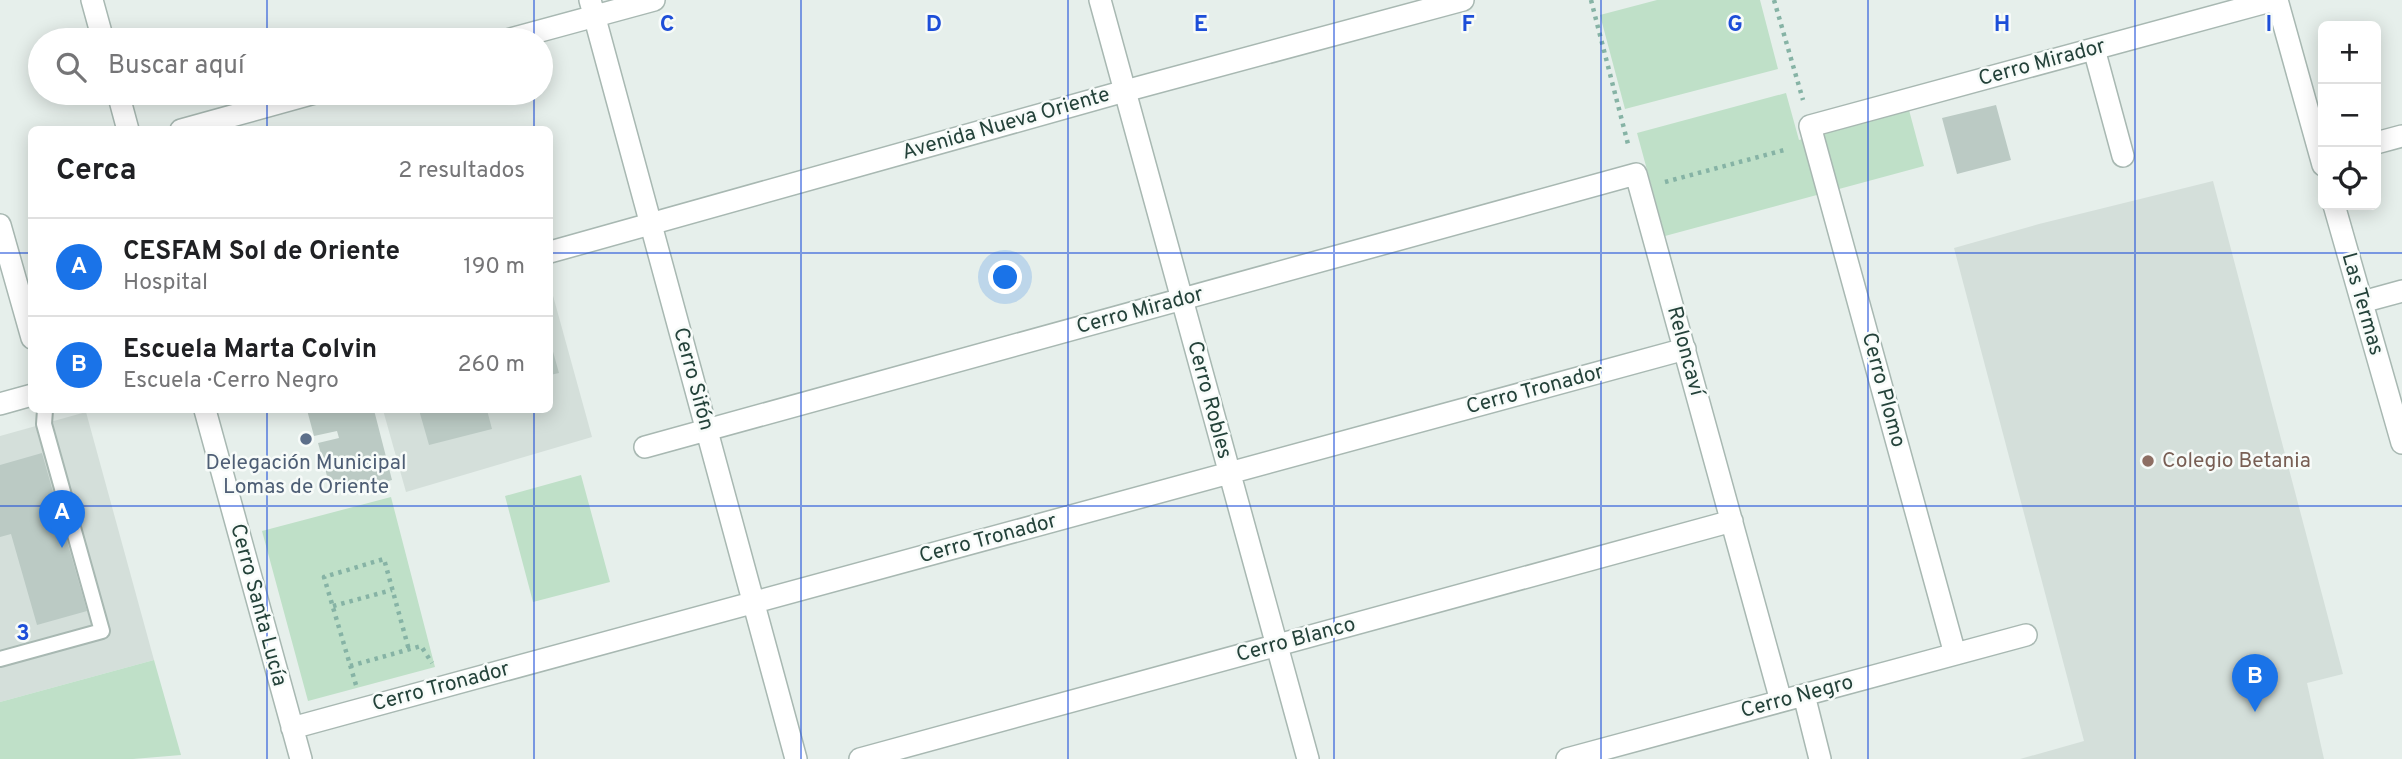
<!DOCTYPE html>
<html lang="es">
<head>
<meta charset="utf-8">
<style>
  body { margin:0; font-family:Overpass,sans-serif; background:#f2f2f2; color:#202124 }
  .controls { position:absolute; right:21px; top:21px; display:grid; overflow:hidden; border-radius:10px; box-shadow:0 4px 18px #0003 }
  .controls button { width:63px; height:63px; display:grid; place-items:center; padding:0; border:0; border-bottom:2px solid #e0e0e0; background:#fff; color:#202124; font:35px sans-serif }
  .you { position:absolute; left:1006px; top:278px; width:24px; height:24px; margin:-18px; border:5px solid #fff; border-radius:50%; background:#1a73e8; box-shadow:0 0 0 10px #1a73e833 }
  .badge { display:grid; place-items:center; width:46px; height:46px; border-radius:50%; background:#1a73e8; color:#fff; font-size:23px; font-weight:700 }
  .pin { position:absolute; translate:-50% -58px; filter:drop-shadow(0 2px 4px #0008) }
  .pin::after { content:''; position:absolute; top:37px; width:24px; height:21px; background:inherit; clip-path:polygon(0 0,100% 0,50% 100%) }
  .list { margin:0; padding:0; list-style:none }
  h2 { display:flex; justify-content:space-between; align-items:center; height:91px; margin:0; padding:0 28px; font-size:30px }
  h2 small { font-size:23px; font-weight:400; color:#757577 }
  .list li { display:grid; grid-template-columns:46px 1fr auto; gap:21px; align-items:center; box-sizing:border-box; height:98px; padding:0 28px; border-top:2px solid #e0e0e0 }
  .list b { display:block; font-size:26px; white-space:nowrap }
  .list p { margin:0; font-size:23px; white-space:nowrap; color:#757577 }
  .list em { font-size:23px; font-style:normal; color:#757577 }
  .icon { flex:none; width:38px; height:38px; fill:none; stroke:currentColor; stroke-width:2; stroke-linecap:round; stroke-linejoin:round }
  .map { position:relative; flex:none; width:2402px; height:759px; overflow:hidden }
  .search { position:absolute; background:#fff; box-shadow:0 4px 18px #0003; left:28px; top:28px; width:525px; height:77px; display:flex; align-items:center; gap:18px; box-sizing:border-box; padding:0 24px; border-radius:38px; color:#757577; font-size:26px }
  .panel { position:absolute; background:#fff; box-shadow:0 4px 18px #0003; left:28px; top:126px; width:525px; height:287px; border-radius:10px }
  .map>svg:first-child { display:block }
  .built { fill:#d4dfda }
  .green { fill:#bfe0c8 }
  .building { fill:#bbcac4 }
  .lines { fill:none; stroke-linecap:round; stroke-linejoin:round }
  .service-casing { stroke:#a8b8b2; stroke-width:18 }
  .minor-casing { stroke:#a8b8b2; stroke-width:24 }
  .tertiary-casing { stroke:#a8b8b2; stroke-width:24 }
  .path { stroke:#86b3a5; stroke-width:4.5; stroke-dasharray:3.5 5; stroke-linecap:butt }
  .service { stroke:#fff; stroke-width:14 }
  .minor { stroke:#fff; stroke-width:21 }
  .tertiary { stroke:#fff; stroke-width:21 }
  .grid { fill:none; stroke:#1d4ed8; stroke-width:2; stroke-opacity:0.55 }
  .service-dot { fill:#5c6f8a; stroke:#f7fbf9; stroke-width:2.5 }
  .education-dot { fill:#8d6e63; stroke:#f7fbf9; stroke-width:2.5 }
  .labels { text-anchor:middle; dominant-baseline:central; stroke-width:5; stroke-linejoin:round; paint-order:stroke }
  .street-label { font-size:21px; fill:#24423a; stroke:#f7fbf9 }
  .education-label { font-size:21px; fill:#785e54; stroke:#f7fbf9; text-anchor:start }
  .service-label { font-size:21px; fill:#4e5e75; stroke:#f7fbf9 }
  .grid-label { font-size:23px; text-anchor:middle; font-weight:bold; fill:#1d4ed8; stroke:#f7fbf9; stroke-width:5; stroke-linejoin:round; paint-order:stroke }
</style>
</head>
<body>
<div class="map">
<svg width="2402" height="759" viewBox="0 0 2402 759">
  <rect width="100%" height="100%" fill="#e6efeb"/>
  <path class="built" d="M2213 181 2343 674 2307 683 2324 759H2020L2084 741 1954 248 2039 224Z
    M550 292H552L592 437 406 492 383 410H550Z
    M86 412 154 660 0 702V436Z"/>
  <path class="green" d="M1657 0H1760L1778 69 1625 109 1600 15Z
    M1786 93 1799 140 1909 110 1924 166 1665 236 1637 133Z
    M581 475 610 582 533 602 505 496Z
    M391 497 435 667 308 701 262 531Z
    M154 660 181 755 133 759H0V702Z"/>
  <path class="building" d="M1996 105 2011 160 1957 174 1942 118Z
    M550 341 559 373 550 375Z
    M307 410H374L392 480 351 491 349 483 330 487 318 443 339 438 337 431 314 436Z
    M419 410H487L492 429 429 445Z
    M42 453 87 611 37 625 11 534 0 537V465Z"/>
  <g class="lines">
    <defs>
      <path id="service" d="M0 659 102 631 44 424 45 410"/>
      <path id="minor" d="M590 0 796 759
        M1100 0 1308 759
        M2277 0 2323 165
        M507 40 654 0
        M2094 49 2123 156
        M181 130 315 93
        M2376 143 2402 136
        M2334 205 2402 443
        M0 225 32 338
        M2362 302 2402 291
        M0 404 32 395
        M205 410 301 759
        M645 447 1636 174 1781 701
        M1955 654 1810 126 2274 0
        M1804 695 1820 759
        M292 728 1685 349
        M860 759 1732 521
        M1567 759 2026 635"/>
      <path id="tertiary" d="M92 0 103 40
        M118 93 128 130
        M550 252 1125 91 1463 0"/>
    </defs>
    <use href="#service" class="service-casing"/>
    <use href="#minor" class="minor-casing"/>
    <use href="#tertiary" class="tertiary-casing"/>
    <path class="path" d="M1591 0 1629 148
      M1774 0 1803 100
      M1665 182 1788 149
      M333 606 392 590
      M350 666 421 646 432 663
      M356 685 324 577 384 559 409 650"/>
    <use href="#service" class="service"/>
    <use href="#minor" class="minor"/>
    <use href="#tertiary" class="tertiary"/>
  </g>
  <path class="grid" d="M267 0V40M534 0V40M801 0V759M1068 0V759M1334 0V759M1601 0V759M1868 0V759M2135 0V759M267 93V130M534 93V130M0 253H32M550 253H2402M267 410V759M534 410V759M0 506H2402"/>
  <circle class="service-dot" cx="306" cy="439" r="7"/>
  <circle class="education-dot" cx="2148" cy="461" r="7"/>
  <g class="labels">
    <g class="street-label">
      <text transform="translate(2042 63) rotate(-15)">Cerro Mirador</text>
      <text transform="translate(1006 124) rotate(-16)">Avenida Nueva Oriente</text>
      <text transform="translate(2362 304) rotate(74)">Las Termas</text>
      <text transform="translate(1140 311) rotate(-15)">Cerro Mirador</text>
      <text transform="translate(1685 351) rotate(75)">Reloncaví</text>
      <text transform="translate(693 379) rotate(75)">Cerro Sifón</text>
      <text transform="translate(1535 390) rotate(-15)">Cerro Tronador</text>
      <text transform="translate(1883 390) rotate(75)">Cerro Plomo</text>
      <text transform="translate(1209 400) rotate(75)">Cerro Robles</text>
      <text transform="translate(988 539) rotate(-15)">Cerro Tronador</text>
      <text transform="translate(258 605) rotate(75)">Cerro Santa Lucía</text>
      <text transform="translate(1296 640) rotate(-15)">Cerro Blanco</text>
      <text transform="translate(441 687) rotate(-15)">Cerro Tronador</text>
      <text transform="translate(1797 697) rotate(-15)">Cerro Negro</text>
    </g>
    <g class="education-label">
      <text x="2162" y="461">Colegio Betania</text>
    </g>
    <g class="service-label">
      <text x="306" y="463">Delegación Municipal<tspan x="306" dy="24">Lomas de Oriente</tspan></text>
    </g>
  </g>
  <g class="grid-label">
    <text x="667" y="31">C</text>
    <text x="934" y="31">D</text>
    <text x="1201" y="31">E</text>
    <text x="1468" y="31">F</text>
    <text x="1735" y="31">G</text>
    <text x="2002" y="31">H</text>
    <text x="2269" y="31">I</text>
    <text x="23" y="640">3</text>
  </g>
</svg>
<div class="controls">
<button>+</button>
<button>−</button>
<button><svg class="icon" aria-label="locate" viewBox="0 0 24 24"><circle cx="12" cy="12" r="6"/><path d="M12 2v4M12 18v4M2 12h4M18 12h4"/></svg></button>
</div>
<div class="you"></div>
<div class="pin badge" style="left:62px;top:548px">A</div>
<div class="pin badge" style="left:2255px;top:712px">B</div>
<div class="search"><svg class="icon" aria-label="search" viewBox="0 0 24 24"><circle cx="10" cy="10" r="6"/><path d="M15 15l6 6"/></svg>Buscar aquí</div>
<section class="panel">
<h2>Cerca<small>2 resultados</small></h2>
<ul class="list">
<li><span class="badge">A</span><div><b>CESFAM Sol de Oriente</b><p>Hospital</p></div><em>190 m</em></li>
<li><span class="badge">B</span><div><b>Escuela Marta Colvin</b><p>Escuela · Cerro Negro</p></div><em>260 m</em></li>
</ul>
</section>
</div>
</body>
</html>
